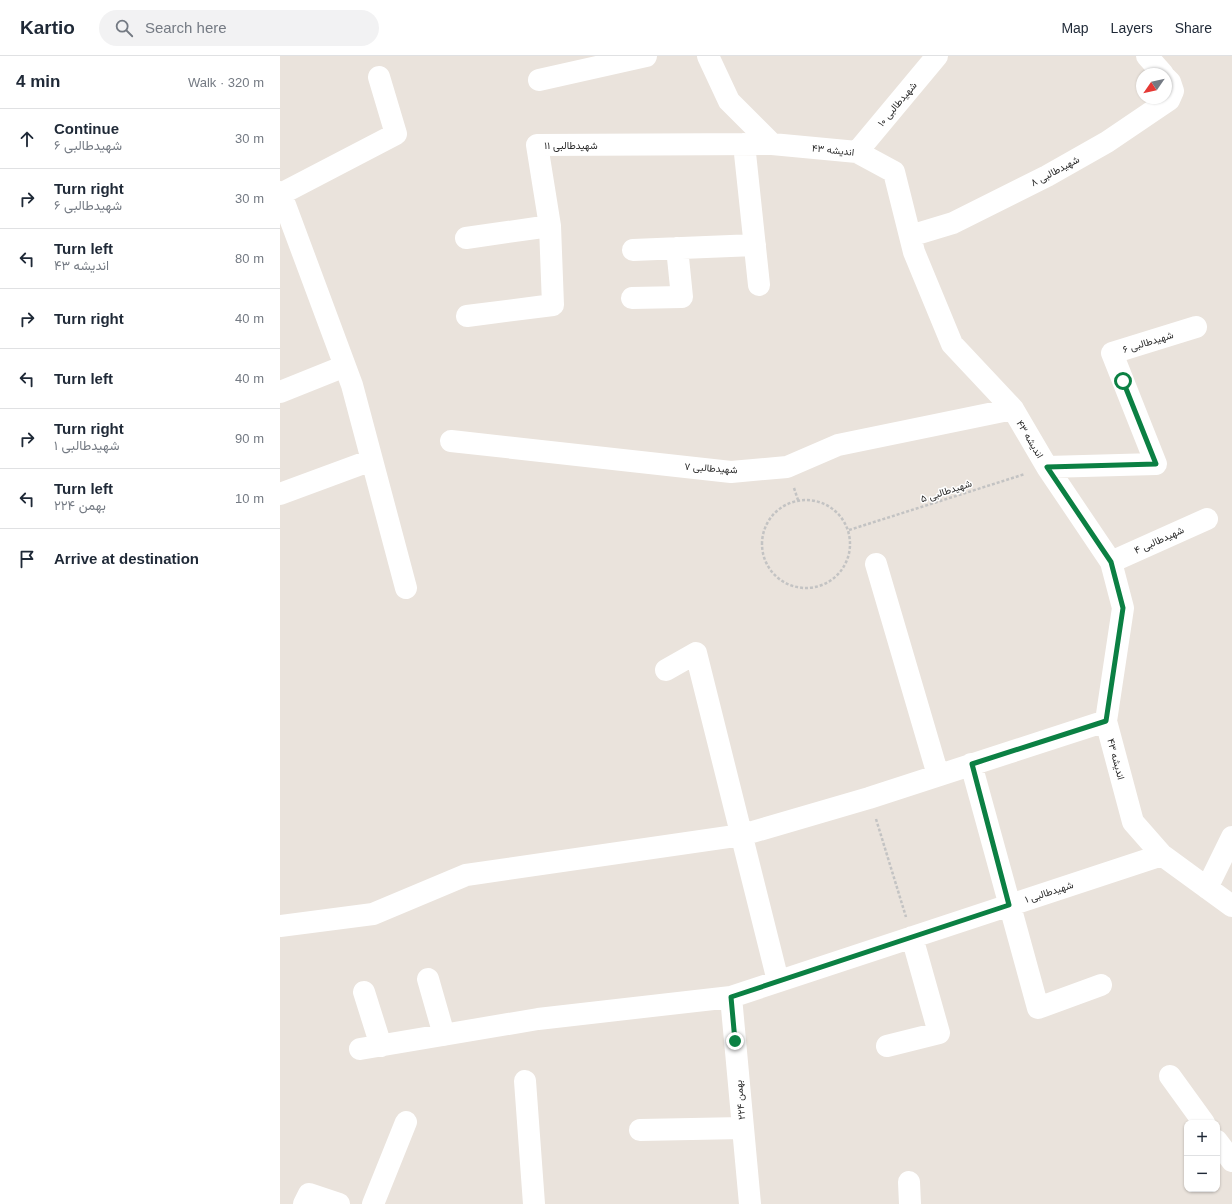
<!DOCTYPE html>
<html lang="en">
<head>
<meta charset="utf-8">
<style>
  body { margin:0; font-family:Helvetica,Vazirmatn,sans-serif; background:#f2f2f3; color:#1f2937 }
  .controls { position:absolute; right:12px; bottom:12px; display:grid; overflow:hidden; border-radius:8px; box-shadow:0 1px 3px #0004 }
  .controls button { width:36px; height:36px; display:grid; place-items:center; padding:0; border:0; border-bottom:1px solid #e0e1e3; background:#fff; color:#1f2937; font:20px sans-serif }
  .compass { position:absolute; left:856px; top:12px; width:36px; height:36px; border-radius:50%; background:#fff; box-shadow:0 1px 3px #0004; rotate:236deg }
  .stop { position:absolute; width:12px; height:12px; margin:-9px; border:3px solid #0b8043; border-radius:50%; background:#fff }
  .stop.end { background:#0b8043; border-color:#fff; box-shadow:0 1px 4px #0008 }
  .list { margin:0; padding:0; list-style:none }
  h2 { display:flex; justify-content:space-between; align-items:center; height:52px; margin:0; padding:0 16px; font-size:17px }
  h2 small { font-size:13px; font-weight:400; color:#747a83 }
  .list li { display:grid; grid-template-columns:26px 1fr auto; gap:12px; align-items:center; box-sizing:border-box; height:60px; padding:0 16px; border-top:1px solid #e0e1e3 }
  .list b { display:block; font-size:15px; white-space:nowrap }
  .list p { margin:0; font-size:13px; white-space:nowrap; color:#747a83 }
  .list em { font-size:13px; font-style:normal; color:#747a83 }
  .icon { flex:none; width:22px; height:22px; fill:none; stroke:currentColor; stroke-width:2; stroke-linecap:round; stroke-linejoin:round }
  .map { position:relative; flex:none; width:952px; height:1148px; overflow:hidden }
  header { display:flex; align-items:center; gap:24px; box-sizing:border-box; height:56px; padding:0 20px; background:#fff; border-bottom:1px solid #e0e1e3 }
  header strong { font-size:19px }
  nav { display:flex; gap:22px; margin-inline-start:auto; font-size:14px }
  .search { width:280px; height:36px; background:#f2f2f3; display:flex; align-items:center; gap:10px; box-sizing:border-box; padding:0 14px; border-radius:22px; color:#747a83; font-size:15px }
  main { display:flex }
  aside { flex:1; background:#fff }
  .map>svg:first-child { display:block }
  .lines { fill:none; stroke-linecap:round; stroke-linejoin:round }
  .path { stroke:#c3c3c3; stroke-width:2.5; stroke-dasharray:3 2; stroke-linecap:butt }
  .street { stroke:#fff; stroke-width:22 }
  .route { stroke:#0b8043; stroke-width:5 }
  .labels { text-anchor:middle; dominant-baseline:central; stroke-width:3; stroke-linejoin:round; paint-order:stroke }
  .street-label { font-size:10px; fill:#292929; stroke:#fff }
</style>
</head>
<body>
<header>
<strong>Kartio</strong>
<div class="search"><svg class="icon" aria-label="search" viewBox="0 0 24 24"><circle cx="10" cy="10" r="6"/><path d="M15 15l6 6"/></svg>Search here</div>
<nav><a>Map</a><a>Layers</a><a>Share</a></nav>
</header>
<main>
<aside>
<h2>4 min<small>Walk · 320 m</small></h2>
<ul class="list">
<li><svg class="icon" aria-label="ahead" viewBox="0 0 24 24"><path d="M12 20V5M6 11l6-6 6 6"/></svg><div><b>Continue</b><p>شهیدطالبی ۶</p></div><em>30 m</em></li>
<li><svg class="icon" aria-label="right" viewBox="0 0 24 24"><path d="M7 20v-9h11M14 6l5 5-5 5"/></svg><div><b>Turn right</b><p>شهیدطالبی ۶</p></div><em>30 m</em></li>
<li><svg class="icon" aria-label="left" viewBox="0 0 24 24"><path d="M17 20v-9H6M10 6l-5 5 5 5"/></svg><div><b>Turn left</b><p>اندیشه ۴۳</p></div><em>80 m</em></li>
<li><svg class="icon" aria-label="right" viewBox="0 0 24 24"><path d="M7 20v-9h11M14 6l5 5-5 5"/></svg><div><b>Turn right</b></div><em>40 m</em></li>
<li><svg class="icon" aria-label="left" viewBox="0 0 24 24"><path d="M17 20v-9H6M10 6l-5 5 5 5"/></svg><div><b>Turn left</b></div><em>40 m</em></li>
<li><svg class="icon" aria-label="right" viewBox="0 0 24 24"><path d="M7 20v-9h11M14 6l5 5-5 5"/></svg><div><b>Turn right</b><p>شهیدطالبی ۱</p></div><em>90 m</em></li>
<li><svg class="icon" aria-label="left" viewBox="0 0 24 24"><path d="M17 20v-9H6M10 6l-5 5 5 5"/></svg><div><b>Turn left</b><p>۲۲بهمن ۴</p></div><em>10 m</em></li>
<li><svg class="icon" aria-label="arrive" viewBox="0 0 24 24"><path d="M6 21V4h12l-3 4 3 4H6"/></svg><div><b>Arrive at destination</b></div></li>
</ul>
</aside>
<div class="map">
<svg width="952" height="1148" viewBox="0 0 952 1148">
  <rect width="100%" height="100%" fill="#eae3dc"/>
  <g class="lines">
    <path class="path" d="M514 432 518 444
      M482 488a44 44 0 1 1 88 0a44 44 0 1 1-88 0Z
      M569 474 745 418
      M596 763 626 861"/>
    <path class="street" d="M428 0 449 45 492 88 577 96 614 116 634 196 672 288 733 353 767 411 831 506 843 552 826 665 853 766 882 799 952 850
      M867 0 883 18
      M259 24 366 0
      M464 88 479 229
      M577 96 657 0
      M0 136 1 138 116 78 99 21
      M1 138 72 329 126 532
      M630 180 673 167 767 120 827 86 889 44 893 35 890 26 886 22
      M186 182 270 170 257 89 492 88
      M353 194 475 189
      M352 242 402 241 397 192
      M187 260 273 249 270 170
      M0 336 65 310
      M171 385 451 416 507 411 558 389 733 353
      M767 411 876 408 832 297 916 271
      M0 438 92 404
      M831 506 927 463
      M596 508 658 719
      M386 614 416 597 498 925
      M691 708 758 952 821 929
      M927 832 952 781
      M0 870 93 858 186 819 462 779 589 742 826 665
      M148 923 164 979
      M84 936 101 990
      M451 941 470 1148
      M607 990 659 977 632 881
      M80 993 258 963 451 941 882 799
      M890 1020 924 1067
      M245 1025 254 1148
      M360 1074 463 1072
      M937 1085 952 1105
      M629 1126 630 1148
      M24 1148 29 1138 59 1148
      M93 1148 126 1066"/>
  </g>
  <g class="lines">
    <path class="route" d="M455 985 451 941 729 849 692 708 826 665 843 552 831 506 767 411 876 408 843 325"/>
  </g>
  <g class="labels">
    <g class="street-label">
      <text transform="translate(617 48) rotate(-50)">شهیدطالبی ۱۰</text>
      <text x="291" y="89">شهیدطالبی ۱۱</text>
      <text transform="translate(553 94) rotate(6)">اندیشه ۴۳</text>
      <text transform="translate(775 115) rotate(-28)">شهیدطالبی ۸</text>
      <text transform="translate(868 286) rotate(-17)">شهیدطالبی ۶</text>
      <text transform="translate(750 383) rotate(59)">اندیشه ۴۳</text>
      <text transform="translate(431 412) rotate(4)">شهیدطالبی ۷</text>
      <text transform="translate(666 435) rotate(-18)">شهیدطالبی ۵</text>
      <text transform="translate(879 484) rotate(-24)">شهیدطالبی ۴</text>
      <text transform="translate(836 703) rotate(75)">اندیشه ۴۳</text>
      <text transform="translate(769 836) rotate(-18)">شهیدطالبی ۱</text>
      <text transform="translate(460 1044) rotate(-95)">۲۲بهمن ۴</text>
    </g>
  </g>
</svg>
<div class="controls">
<button>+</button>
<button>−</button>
</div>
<svg class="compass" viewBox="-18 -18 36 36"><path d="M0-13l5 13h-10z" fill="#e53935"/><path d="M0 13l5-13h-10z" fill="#747a83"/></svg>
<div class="stop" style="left:843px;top:325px"></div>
<div class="stop end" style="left:455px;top:985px"></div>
</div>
</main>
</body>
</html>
